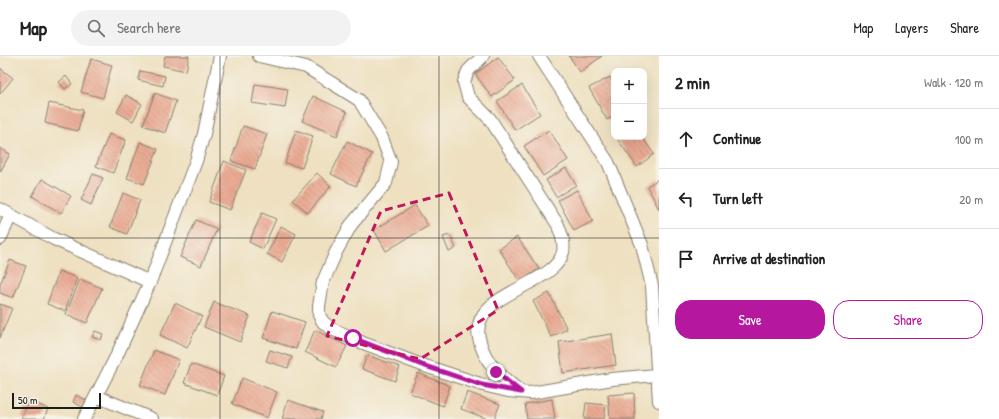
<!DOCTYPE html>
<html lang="en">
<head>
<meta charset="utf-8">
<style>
  body { margin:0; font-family:"Patrick Hand",sans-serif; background:#f2f2f2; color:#222 }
  .controls { position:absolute; right:12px; top:12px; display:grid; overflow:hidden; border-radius:8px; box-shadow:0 4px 16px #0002 }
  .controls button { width:36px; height:36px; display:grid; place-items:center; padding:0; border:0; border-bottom:1px solid #e0e0e0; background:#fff; color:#222; font:20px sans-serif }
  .scale { position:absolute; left:12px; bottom:10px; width:89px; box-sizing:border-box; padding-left:4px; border:2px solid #1c1c1c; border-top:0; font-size:11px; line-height:14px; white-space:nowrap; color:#1c1c1c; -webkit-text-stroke:3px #f7f3e8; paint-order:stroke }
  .stop { position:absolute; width:12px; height:12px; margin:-9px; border:3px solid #b5179e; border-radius:50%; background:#fff }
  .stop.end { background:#b5179e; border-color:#fff; box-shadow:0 1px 4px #0008 }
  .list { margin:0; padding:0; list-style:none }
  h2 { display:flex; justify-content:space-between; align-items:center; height:52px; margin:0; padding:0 16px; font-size:17px }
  h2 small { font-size:13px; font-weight:400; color:#767676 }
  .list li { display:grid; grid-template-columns:26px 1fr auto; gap:12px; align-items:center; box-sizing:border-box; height:60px; padding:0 16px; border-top:1px solid #e0e0e0 }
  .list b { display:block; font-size:15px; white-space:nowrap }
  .list em { font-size:13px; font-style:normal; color:#767676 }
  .actions { display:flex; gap:8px; padding:12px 16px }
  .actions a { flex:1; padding:9px 0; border:1px solid #b5179e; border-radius:16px; text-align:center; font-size:14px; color:#b5179e }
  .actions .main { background:#b5179e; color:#fff }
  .icon { flex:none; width:22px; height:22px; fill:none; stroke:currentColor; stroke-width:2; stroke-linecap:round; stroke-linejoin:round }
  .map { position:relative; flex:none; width:659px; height:363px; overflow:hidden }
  header { display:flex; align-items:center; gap:24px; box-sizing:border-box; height:56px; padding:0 20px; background:#fff; border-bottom:1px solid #e0e0e0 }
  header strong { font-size:19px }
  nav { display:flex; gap:22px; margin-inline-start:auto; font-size:14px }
  .search { width:280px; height:36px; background:#f2f2f2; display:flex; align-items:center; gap:10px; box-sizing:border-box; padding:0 14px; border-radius:22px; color:#767676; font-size:15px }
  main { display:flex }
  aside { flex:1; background:#fff }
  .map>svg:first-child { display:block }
  .building { fill:url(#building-back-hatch) }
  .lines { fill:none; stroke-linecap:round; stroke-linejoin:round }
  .street-casing { stroke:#857e6e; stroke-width:14 }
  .street { stroke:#fff; stroke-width:12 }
  .route { stroke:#b5179e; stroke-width:5 }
  .marked { fill:none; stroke:#c2185b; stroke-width:3; stroke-dasharray:8 5; stroke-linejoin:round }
  .grid { fill:none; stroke:#1c1c1c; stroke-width:1; stroke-opacity:0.55 }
</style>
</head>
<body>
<header>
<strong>Map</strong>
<div class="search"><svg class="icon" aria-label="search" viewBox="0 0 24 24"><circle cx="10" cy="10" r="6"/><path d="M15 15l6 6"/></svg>Search here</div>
<nav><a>Map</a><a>Layers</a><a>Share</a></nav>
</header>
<main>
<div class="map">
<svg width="659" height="363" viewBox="0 0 659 363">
  <defs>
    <pattern id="building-back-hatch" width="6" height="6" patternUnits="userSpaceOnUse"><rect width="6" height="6" fill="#eaaa93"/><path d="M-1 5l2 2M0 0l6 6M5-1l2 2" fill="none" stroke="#c8927e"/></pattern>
  </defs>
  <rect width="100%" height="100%" fill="#f7f3e8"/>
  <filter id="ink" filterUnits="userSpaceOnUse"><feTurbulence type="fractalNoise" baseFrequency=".025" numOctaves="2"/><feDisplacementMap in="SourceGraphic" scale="8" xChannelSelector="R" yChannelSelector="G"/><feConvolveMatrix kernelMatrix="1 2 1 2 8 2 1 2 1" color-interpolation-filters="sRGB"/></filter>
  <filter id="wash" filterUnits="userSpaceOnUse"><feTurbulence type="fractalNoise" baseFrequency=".012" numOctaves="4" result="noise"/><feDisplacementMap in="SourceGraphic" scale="16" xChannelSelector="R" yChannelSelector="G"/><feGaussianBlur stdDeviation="0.9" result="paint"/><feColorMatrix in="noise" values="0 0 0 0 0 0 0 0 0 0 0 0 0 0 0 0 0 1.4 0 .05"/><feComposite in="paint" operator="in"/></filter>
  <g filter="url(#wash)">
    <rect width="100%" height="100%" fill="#eee0c0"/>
    <g id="blocks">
      <path class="building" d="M165 0H189L186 15 163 10Z
        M569 0H602L580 16Z
        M498 1 515 24 492 41 475 18Z
        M91 3 112 9 103 42 81 36Z
        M0 12 13 22 0 38Z
        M140 15 165 20 163 30 138 24Z
        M66 20 72 28 65 33 59 26Z
        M610 21 614 28V60L607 64 589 32Z
        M255 28 288 33 285 52 252 47Z
        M522 29 540 58 515 74 497 45Z
        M155 37 176 45 165 77 143 69Z
        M126 39 142 48 133 65 117 56Z
        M313 40 347 56 337 80 302 65Z
        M49 47 83 54 78 75 45 67Z
        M243 70 267 78 255 113 231 105Z
        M296 74 313 80 302 112 285 107Z
        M549 74 568 104 543 120 524 90Z
        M109 78 126 84 113 117 96 110Z
        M616 81H642L654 98 637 111Z
        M347 85 372 98 356 130 331 118Z
        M140 86 158 93 144 128 127 122Z
        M0 92 10 98 0 116Z
        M224 105 246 114 230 154 209 146Z
        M566 112 576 129 556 141 546 124Z
        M317 117 331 130 308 157 293 144Z
        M93 118 103 122 91 149 81 144Z
        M42 123 71 140 61 157 32 140Z
        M659 123V153L647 130Z
        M577 134 593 165 574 175 558 144Z
        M123 137 140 144 127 178 110 171Z
        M415 149 428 170 386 195 374 174Z
        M262 157 276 163 263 193 249 186Z
        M196 164 217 173 201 210 180 201Z
        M281 170 296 178 282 206 267 198Z
        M450 179 456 192 449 196 443 181Z
        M517 181 539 213 520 226 499 193Z
        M10 204 26 210 13 242 0 237V228Z
        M59 215 77 222 65 255 47 248Z
        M80 223 102 232 87 267 66 258Z
        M549 237 567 273 551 281 533 245Z
        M214 246 250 260 240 286 204 271Z
        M175 247 202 260 187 292 160 279Z
        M0 248 12 252 0 282Z
        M272 255 305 266 296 293 263 282Z
        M315 274 347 290 336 311 305 296Z
        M95 275 103 278 101 284 92 281Z
        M612 278 616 309 563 317 559 286Z
        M154 294 179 304 165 339 140 329Z
        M270 294 292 301 288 312 266 305Z
        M367 299 400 311 395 325 362 313Z
        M191 308 224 320 217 339 184 327Z
        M418 317 450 330 443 350 410 337Z
        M242 322 277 336 267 362 232 348Z
        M467 336 500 348 494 363H488L461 353Z
        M634 337 635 363H610L608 339Z
        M76 339 86 344 83 351 73 346Z
        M552 343 555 363H527L525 348Z
        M29 344 48 353 44 363H21Z
        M288 344 323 356 321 363H282Z
        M586 347 606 349 604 363H584Z"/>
    </g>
  </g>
  <g filter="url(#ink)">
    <use href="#blocks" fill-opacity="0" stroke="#857e6e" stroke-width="1"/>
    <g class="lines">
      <defs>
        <path id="street" d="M259 0 306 11 359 44 382 82 391 106 386 127 351 169 336 196 323 226 319 250V259L323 266 332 273 363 287 422 309 483 329 508 335 531 337 612 323 656 319
          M483 0 468 15 464 26 468 41 490 63 558 169C561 177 565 187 563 196 555 231 469 236 479 282 485 309 501 320 521 336
          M539 0 608 106 642 189 652 230 659 345
          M0 153 54 183 150 226
          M0 183 11 159
          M96 340 152 363
          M84 363 117 299 150 226 196 105 204 78 220 0"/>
      </defs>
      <use href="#street" class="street-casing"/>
      <use href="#street" class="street"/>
    </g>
  </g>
  <g class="lines" filter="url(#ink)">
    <path class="route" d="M353 282 422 309 482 329 521 336 496 316"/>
  </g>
  <path class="marked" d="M449 137 498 254 420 303 327 280 381 155Z"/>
  <path class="grid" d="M220 0V363M439 0V363M0 182H659"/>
</svg>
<div class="controls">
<button>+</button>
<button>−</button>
</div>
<div class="scale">50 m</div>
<div class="stop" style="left:353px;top:282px"></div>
<div class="stop end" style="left:496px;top:316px"></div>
</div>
<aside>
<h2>2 min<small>Walk · 120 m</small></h2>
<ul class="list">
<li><svg class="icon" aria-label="ahead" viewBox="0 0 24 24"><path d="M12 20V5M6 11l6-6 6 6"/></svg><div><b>Continue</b></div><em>100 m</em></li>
<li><svg class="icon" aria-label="left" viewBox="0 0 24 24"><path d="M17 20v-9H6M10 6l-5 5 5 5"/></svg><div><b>Turn left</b></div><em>20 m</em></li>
<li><svg class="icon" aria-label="arrive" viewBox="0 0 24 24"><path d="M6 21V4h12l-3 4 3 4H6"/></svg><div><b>Arrive at destination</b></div></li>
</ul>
<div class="actions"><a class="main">Save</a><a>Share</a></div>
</aside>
</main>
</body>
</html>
